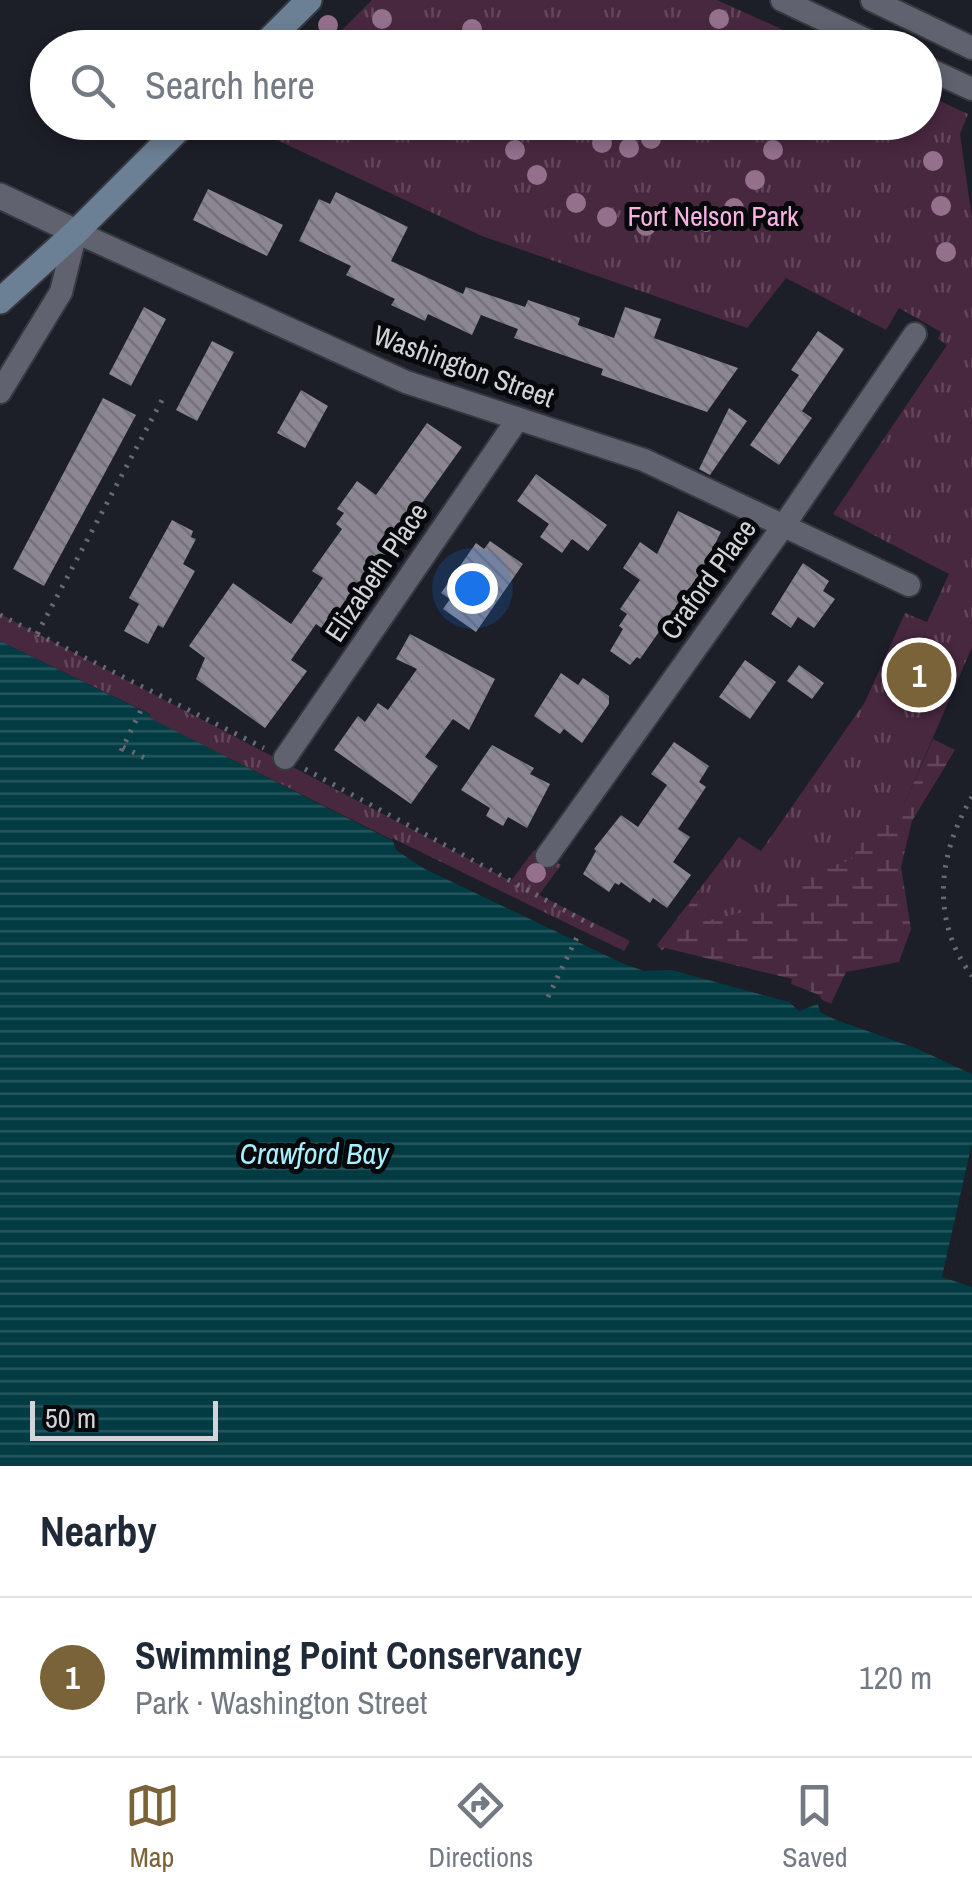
<!DOCTYPE html>
<html lang="en">
<head>
<meta charset="utf-8">
<style>
  body { margin:0; font-family:"Archivo Narrow",sans-serif; background:#f6f6f7; color:#1f2937 }
  .scale { position:absolute; left:30px; bottom:25px; width:188px; box-sizing:border-box; padding-left:10px; border:5px solid #d2d4da; border-top:0; font-size:28px; line-height:35px; white-space:nowrap; color:#d2d4da; -webkit-text-stroke:8px #07080c; paint-order:stroke }
  .you { position:absolute; left:472px; top:588px; width:35px; height:35px; margin:-25px; border:8px solid #fff; border-radius:50%; background:#1a73e8; box-shadow:0 0 0 15px #1a73e833 }
  .badge { display:grid; place-items:center; width:65px; height:65px; border-radius:50%; background:#7a6338; color:#fff; font-size:32px; font-weight:700 }
  .pin { position:absolute; translate:-50% -50%; border:5px solid #fff; box-shadow:0 2px 10px #0006 }
  .list { margin:0; padding:0; list-style:none }
  h2 { display:flex; justify-content:space-between; align-items:center; height:130px; margin:0; padding:0 40px; font-size:42px }
  h2 small { font-size:32px; font-weight:400; color:#747a83 }
  .list li { display:grid; grid-template-columns:65px 1fr auto; gap:30px; align-items:center; box-sizing:border-box; height:160px; padding:0 40px; border-top:2px solid #e0e1e3 }
  .list b { display:block; font-size:38px; white-space:nowrap }
  .list p { margin:0; font-size:32px; white-space:nowrap; color:#747a83 }
  .list em { font-size:32px; font-style:normal; color:#747a83 }
  .icon { flex:none; width:55px; height:55px; fill:none; stroke:currentColor; stroke-width:2; stroke-linecap:round; stroke-linejoin:round }
  .map { position:relative; flex:none; width:972px; height:1466px; overflow:hidden }
  .search { position:absolute; background:#fff; box-shadow:0 5px 15px #0003; left:30px; right:30px; top:30px; height:110px; display:flex; align-items:center; gap:25px; box-sizing:border-box; padding:0 35px; border-radius:55px; color:#747a83; font-size:38px }
  .sheet { height:290px; background:#fff }
  nav { display:flex; justify-content:space-around; align-items:center; box-sizing:border-box; height:140px; border-top:2px solid #e0e1e3; background:#fff; font-size:28px; color:#747a83 }
  nav a { display:grid; justify-items:center; gap:5px }
  nav .on { color:#7a6338 }
  .map>svg:first-child { display:block }
  .grass { fill:url(#grass-tufts) }
  .wetland { fill:url(#wetland-marsh) }
  .water { fill:url(#water-rules) }
  .pier { fill:#1c1e28 }
  .building { fill:url(#building-back-hatch) }
  .lines { fill:none; stroke-linecap:round; stroke-linejoin:round }
  .minor-casing { stroke:#373940; stroke-width:26 }
  .tertiary-casing { stroke:#373940; stroke-width:29 }
  .secondary-casing { stroke:#373940; stroke-width:29 }
  .path { stroke:#686a73; stroke-width:5; stroke-dasharray:2.5 8; stroke-linecap:butt }
  .minor { stroke:#60636f; stroke-width:22 }
  .tertiary { stroke:#60636f; stroke-width:25 }
  .secondary { stroke:#6c8095; stroke-width:25 }
  .tree { fill:#94708d }
  .labels { text-anchor:middle; dominant-baseline:central; stroke-width:10; stroke-linejoin:round; paint-order:stroke }
  .park-label { font-size:28px; fill:#f6b3e0; stroke:#07080c }
  .street-label { font-size:28px; fill:#d2d4da; stroke:#07080c }
  .water-label { font-size:30px; font-style:italic; fill:#a8f0fb; stroke:#07080c }
</style>
</head>
<body>
<div class="map">
<svg width="972" height="1466" viewBox="0 0 972 1466">
  <defs>
    <pattern id="grass-tufts" width="24" height="20" patternUnits="userSpaceOnUse" patternTransform="scale(2.5)"><rect width="24" height="20" fill="#48283f"/><path d="M3 7l-1-3M5 7V3M7 7l1-3M15 17l-1-3M17 17v-4M19 17l1-3" fill="none" stroke="#62465a"/></pattern>
    <pattern id="wetland-marsh" width="20" height="14" patternUnits="userSpaceOnUse" patternTransform="scale(2.5)"><rect width="20" height="14" fill="#48283f"/><path d="M1 5h8M5 5V1M11 12h8M15 12V8" fill="none" stroke="#62465a"/></pattern>
    <pattern id="water-rules" width="6" height="5" patternUnits="userSpaceOnUse" patternTransform="scale(2.5)"><rect width="6" height="5" fill="#023b42"/><path d="M0 2.5h6" fill="none" stroke="#26565d"/></pattern>
    <pattern id="building-back-hatch" width="6" height="6" patternUnits="userSpaceOnUse" patternTransform="scale(2.5)"><rect width="6" height="6" fill="#8b8692"/><path d="M-1 5l2 2M0 0l6 6M5-1l2 2" fill="none" stroke="#74717a"/></pattern>
  </defs>
  <rect width="100%" height="100%" fill="#1c1e28"/>
  <path class="grass" d="M372 0H717L821 47H325Z
    M925 94 968 114 960 134 972 219V647L818 1004 657 945 739 837 761 851 865 702 905 613 927 622 949 574 833 514 947 345 938 339 941 332 899 308 886 330 786 278 747 328 482 236 247 126 250 122H924Z
    M0 614 511 881 534 850 561 865 539 895 630 941 622 955 149 718 150 714 0 641Z"/>
  <path class="wetland" d="M933 739 955 750 912 821 901 867 911 929 899 962 846 972 829 1008 664 953 657 945 695 898 699 899 697 923 761 908 812 872 851 860 876 818 902 809Z"/>
  <path class="water" d="M0 641 151 715 150 718 600 946 818 1004 972 1065V1177L950 1275 972 1279V1466H0Z"/>
  <path class="pier" d="M392 838 624 951 649 959 665 948 792 979 791 984 819 995 822 1000 972 1060V1074L918 1049 834 1019 820 1012 818 1004 799 1011 789 1002 672 970 644 971 622 963 423 868 396 850Z
    M972 1143V1177L950 1275 972 1278V1287L942 1277Z"/>
  <path class="building" d="M208 189 283 225 267 256 193 220Z
    M336 192 408 227 391 261 463 294 466 287 525 307 528 300 580 318 578 325 614 338 625 307 661 319 654 338 738 368 707 412 601 375 603 369 514 338 518 329 481 315 472 335 428 314 425 321 391 305 395 299 346 275 351 266 299 241 319 199 330 204Z
    M144 307 166 319 131 386 109 374Z
    M818 331 844 349 802 411 812 418 779 465 750 445 799 375 791 370Z
    M212 341 234 352 197 421 176 410Z
    M301 390 328 406 305 448 277 433Z
    M103 398 136 415 44 586 13 569Z
    M729 408 747 421 710 475 699 469Z
    M427 423 462 447 329 633 316 624 291 660 307 671 265 728 196 679 205 658 189 646 233 583 291 624 323 578 312 571 342 529 336 524 344 513 337 509 357 481 376 495Z
    M536 474 607 525 588 551 572 539 562 553 540 537 549 524 517 501Z
    M678 511 721 532 701 572 640 659 637 657 630 665 610 651 623 629 619 626 627 614 620 609 640 580 623 568 640 542 657 554Z
    M172 520 193 531 191 537 196 539 183 564 195 571 163 628 158 625 148 644 124 631 139 604 129 598Z
    M490 541 523 564 476 632 443 609 450 599 441 593 476 543 484 549Z
    M803 563 829 581 823 591 835 599 814 628 798 617 791 628 771 614Z
    M410 634 495 679 469 730 453 719 425 757 438 766 411 804 334 750 358 716 365 722 378 703 388 710 417 669 396 659Z
    M745 660 776 682 750 719 719 697Z
    M799 665 824 683 812 699 787 681Z
    M561 673 578 685 583 678 609 696V704L582 743 564 729 560 734 534 716Z
    M674 742 709 766 699 782 706 787 678 829 690 837 673 862 691 875 667 908 653 898 650 903 621 882 619 885 615 883 609 892 583 874 596 851 594 849 621 815 638 827 667 785 651 774Z
    M492 745 534 768 530 774 550 784 527 828 508 817 503 826 486 816 490 808 461 790Z"/>
  <g class="lines">
    <defs>
      <path id="minor" d="M782 0 883 48
        M872 0 972 48
        M924 67 972 89
        M0 392 61 292 76 232 406 382 644 460 909 585
        M285 758 517 420
        M547 856 784 525 915 334"/>
      <path id="tertiary" d="M0 196 76 232"/>
      <path id="secondary" d="M261 48 309 0
        M0 301 76 232 186 122"/>
    </defs>
    <use href="#minor" class="minor-casing"/>
    <use href="#tertiary" class="tertiary-casing"/>
    <use href="#secondary" class="secondary-casing"/>
    <path class="path" d="M0 615 264 748
      M37 634 162 400
      M123 747 149 760
      M121 751 141 710
      M305 769 597 928
      M972 797C938 853 930 921 972 976
      M548 997 578 935"/>
    <use href="#minor" class="minor"/>
    <use href="#tertiary" class="tertiary"/>
    <use href="#secondary" class="secondary"/>
  </g>
  <g class="tree">
    <circle cx="382" cy="19" r="10"/>
    <circle cx="719" cy="19" r="10"/>
    <circle cx="328" cy="25" r="10"/>
    <circle cx="472" cy="29" r="10"/>
    <circle cx="651" cy="139" r="10"/>
    <circle cx="602" cy="143" r="10"/>
    <circle cx="629" cy="148" r="10"/>
    <circle cx="515" cy="150" r="10"/>
    <circle cx="773" cy="150" r="10"/>
    <circle cx="933" cy="161" r="10"/>
    <circle cx="537" cy="175" r="10"/>
    <circle cx="755" cy="180" r="10"/>
    <circle cx="576" cy="203" r="10"/>
    <circle cx="941" cy="206" r="10"/>
    <circle cx="734" cy="208" r="10"/>
    <circle cx="607" cy="217" r="10"/>
    <circle cx="706" cy="222" r="10"/>
    <circle cx="646" cy="226" r="10"/>
    <circle cx="946" cy="252" r="10"/>
    <circle cx="536" cy="873" r="10"/>
  </g>
  <g class="labels">
    <g class="park-label">
      <text x="713" y="216">Fort Nelson Park</text>
    </g>
    <g class="street-label">
      <text transform="translate(464 366) rotate(20)">Washington Street</text>
      <text transform="translate(376 572) rotate(-56)">Elizabeth Place</text>
      <text transform="translate(708 579) rotate(-54)">Craford Place</text>
    </g>
    <g class="water-label">
      <text x="314" y="1153">Crawford Bay</text>
    </g>
  </g>
</svg>
<div class="scale">50 m</div>
<div class="you"></div>
<div class="pin badge" style="left:919px;top:675px">1</div>
<div class="search"><svg class="icon" aria-label="search" viewBox="0 0 24 24"><circle cx="10" cy="10" r="6"/><path d="M15 15l6 6"/></svg>Search here</div>
</div>
<section class="sheet">
<h2>Nearby<small></small></h2>
<ul class="list">
<li><span class="badge">1</span><div><b>Swimming Point Conservancy</b><p>Park · Washington Street</p></div><em>120 m</em></li>
</ul>
</section>
<nav>
<a class="on"><svg class="icon" aria-label="map" viewBox="0 0 24 24"><path d="M3 6l6-2 6 2 6-2v14l-6 2-6-2-6 2zM9 4v14M15 6v14"/></svg>Map</a>
<a><svg class="icon" aria-label="directions" viewBox="0 0 24 24"><path d="M12 3l9 9-9 9-9-9zM9 14v-3h6M13 9l2 2-2 2"/></svg>Directions</a>
<a><svg class="icon" aria-label="saved" viewBox="0 0 24 24"><path d="M7 4h10v16l-5-4-5 4z"/></svg>Saved</a>
</nav>
</body>
</html>
